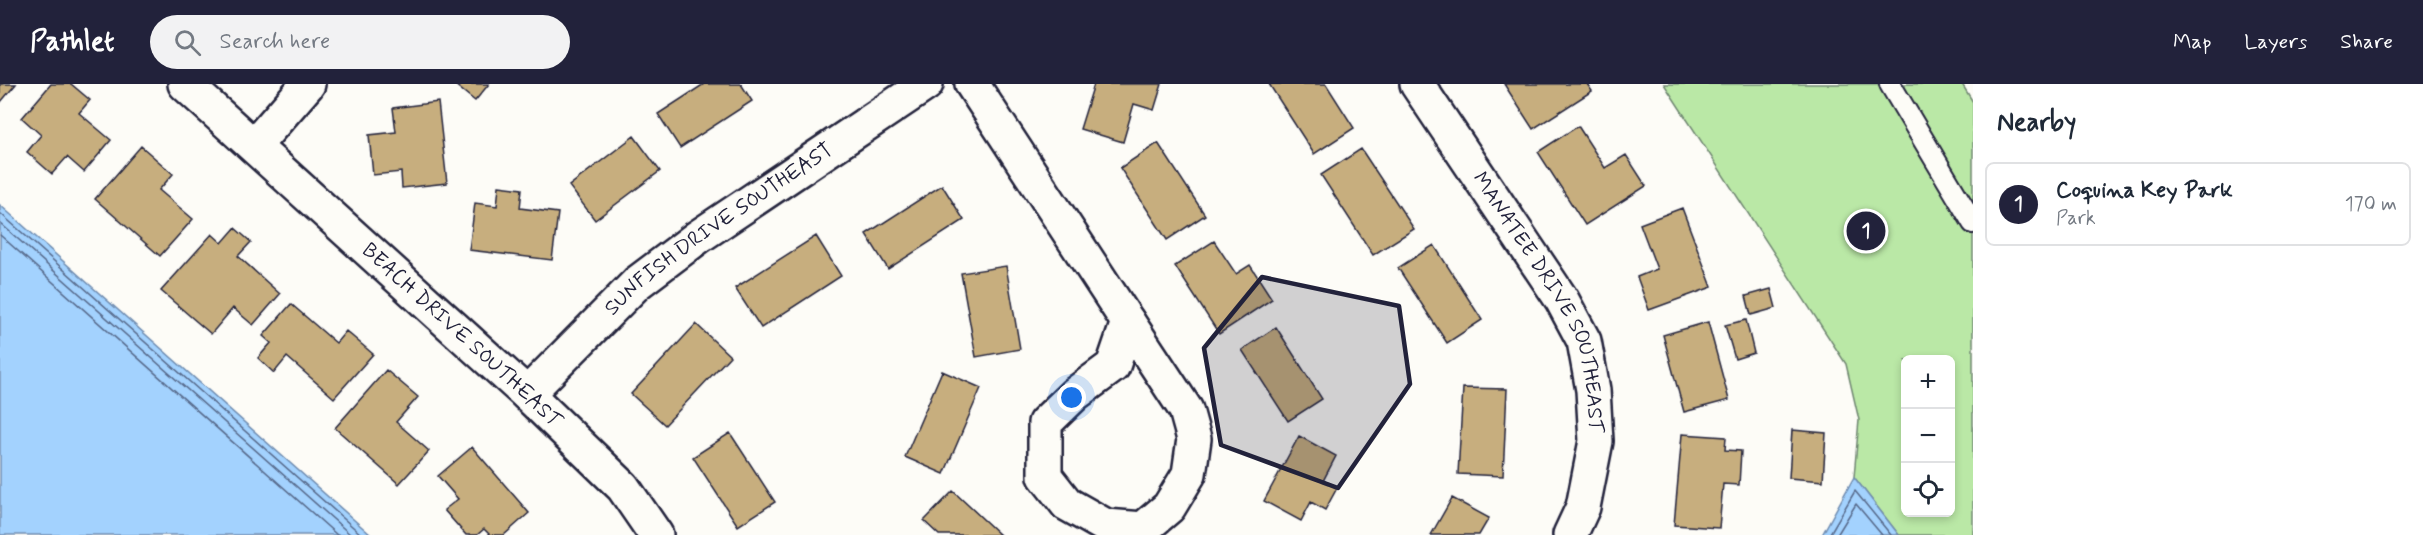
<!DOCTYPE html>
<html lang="en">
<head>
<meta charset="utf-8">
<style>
  body { margin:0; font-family:Mynerve,sans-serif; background:#f2f2f3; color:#1f2937 }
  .controls { position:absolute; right:18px; bottom:18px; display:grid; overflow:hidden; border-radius:9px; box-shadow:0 3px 9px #0003 }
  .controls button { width:54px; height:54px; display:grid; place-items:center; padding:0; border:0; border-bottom:2px solid #e0e1e3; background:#fff; color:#1f2937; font:30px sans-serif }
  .you { position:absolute; left:1072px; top:314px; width:21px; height:21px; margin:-15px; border:4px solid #fff; border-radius:50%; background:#1a73e8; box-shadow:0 0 0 9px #1a73e833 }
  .badge { display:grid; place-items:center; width:39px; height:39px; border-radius:50%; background:#22223b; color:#fff; font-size:20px; font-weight:700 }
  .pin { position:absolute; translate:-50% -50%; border:3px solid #fff; box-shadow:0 2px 6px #0006 }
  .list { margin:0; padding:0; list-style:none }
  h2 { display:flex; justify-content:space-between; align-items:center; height:78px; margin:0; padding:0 24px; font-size:26px }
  h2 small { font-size:20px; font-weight:400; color:#747a83 }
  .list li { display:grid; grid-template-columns:39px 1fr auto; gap:18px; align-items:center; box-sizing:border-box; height:84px; margin:0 12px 12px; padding:0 12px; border:2px solid #e0e1e3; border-radius:9px }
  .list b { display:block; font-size:22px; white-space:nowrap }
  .list p { margin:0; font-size:20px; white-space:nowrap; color:#747a83 }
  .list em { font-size:20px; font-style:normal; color:#747a83 }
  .icon { flex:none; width:33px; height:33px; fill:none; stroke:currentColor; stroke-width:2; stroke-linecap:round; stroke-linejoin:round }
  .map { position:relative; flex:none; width:1973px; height:451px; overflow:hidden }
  header { display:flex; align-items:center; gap:36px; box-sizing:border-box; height:84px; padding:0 30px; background:#22223b; color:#fff }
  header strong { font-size:28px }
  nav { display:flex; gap:33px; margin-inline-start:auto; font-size:21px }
  .search { width:420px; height:54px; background:#f2f2f3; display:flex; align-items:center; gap:15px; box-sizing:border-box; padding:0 21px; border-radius:33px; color:#747a83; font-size:22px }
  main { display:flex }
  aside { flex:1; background:#fff }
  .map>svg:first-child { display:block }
  .green { fill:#bae8a6; stroke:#6e8570; stroke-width:1.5; fill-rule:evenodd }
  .water { fill:#a3d2fe; stroke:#6f8cb0; stroke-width:1.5 }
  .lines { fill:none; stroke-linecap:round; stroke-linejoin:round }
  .shore { stroke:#566889; stroke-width:1.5 }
  .building { fill:#c7ae7e; stroke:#22223b; stroke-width:1.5 }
  .lane-casing { stroke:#22223b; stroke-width:24 }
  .street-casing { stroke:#22223b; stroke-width:38 }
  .lane { stroke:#fdfcf7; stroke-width:20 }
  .street { stroke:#fdfcf7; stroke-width:33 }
  .marked { fill:#22223b; fill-opacity:0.2; stroke:#22223b; stroke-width:4.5; stroke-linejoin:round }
  .labels { text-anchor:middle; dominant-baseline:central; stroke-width:6; stroke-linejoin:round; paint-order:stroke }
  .street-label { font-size:21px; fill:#22223b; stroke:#fdfcf7 }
</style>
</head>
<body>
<header>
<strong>Pathlet</strong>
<div class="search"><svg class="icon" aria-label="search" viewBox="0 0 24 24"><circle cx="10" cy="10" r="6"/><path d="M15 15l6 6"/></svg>Search here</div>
<nav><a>Map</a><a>Layers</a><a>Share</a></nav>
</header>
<main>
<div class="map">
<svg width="1973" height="451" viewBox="0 0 1973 451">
  <rect width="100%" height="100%" fill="#fdfcf7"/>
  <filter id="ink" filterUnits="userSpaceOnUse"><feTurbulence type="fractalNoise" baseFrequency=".0167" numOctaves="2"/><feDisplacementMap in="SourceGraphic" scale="12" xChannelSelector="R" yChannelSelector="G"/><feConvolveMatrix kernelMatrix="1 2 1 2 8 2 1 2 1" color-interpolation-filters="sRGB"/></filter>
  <g filter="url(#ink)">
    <path class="green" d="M1664 0H1962L1973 18V451H1899L1854 393 1859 336 1846 280ZM1906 276H1950V428H1906Z"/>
    <path class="water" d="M0 121 371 451H0Z
      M1854 393 1899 451H1822Z"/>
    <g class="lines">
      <path class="shore" d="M0 129 362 451
        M0 139 351 451
        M0 151 337 451
        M1829 451 1855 407 1891 451
        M1837 451 1856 420 1882 451"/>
    </g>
    <path class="building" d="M0 0H16L0 19Z
      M51 0H71L90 16 79 29 111 56 84 88 67 73 52 90 27 68 41 51 22 34Z
      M454 0H489L475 17Z
      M704 0H741L752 17 680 64 658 30Z
      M1094 0H1162L1154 26 1134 20 1123 58 1080 45Z
      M1269 0H1326L1354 44 1314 70Z
      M1504 0H1587L1592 7 1533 45Z
      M438 18 447 99 402 104 401 88 373 91 369 51 396 48 393 24Z
      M1578 42 1605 84 1626 71 1646 102 1585 141 1538 68Z
      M634 52 660 87 595 136 569 102Z
      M1158 59 1205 131 1167 156 1120 84Z
      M141 62 173 90 159 106 193 135 160 172 95 115Z
      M1361 65 1414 145 1373 171 1321 91Z
      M942 101 964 136 888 185 866 150Z
      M499 102 522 105 520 124 558 129 552 176 469 166 475 119 497 122Z
      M1682 124 1712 203 1649 226 1637 193 1657 185 1640 140Z
      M235 144 251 158 238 172 280 210 253 241 233 224 211 250 161 207 212 150 222 159Z
      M816 152 841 192 761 244 735 204Z
      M1214 157 1236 190 1250 181 1272 215 1219 250 1175 182Z
      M1434 161 1482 236 1447 259 1398 184Z
      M1006 182 1020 265 976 273 961 189Z
      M1771 205 1776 224 1751 231 1746 212Z
      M291 220 336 259 346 247 373 270 334 314 287 273 274 289 258 274 271 259 263 252Z
      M1746 236 1754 269 1735 275 1725 241Z
      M1708 238 1729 316 1684 328 1663 251Z
      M696 240 730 272 665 341 631 310Z
      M1276 243 1322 315 1288 337 1242 266Z
      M386 286 418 313 396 338 429 367 399 400 335 344Z
      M942 287 981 304 944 390 905 373Z
      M1463 304 1507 305 1503 392 1458 390Z
      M1792 346 1826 349 1823 397 1789 394Z
      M730 349 775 418 738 442 693 373Z
      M1682 350 1726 353 1725 366 1741 367 1739 401 1723 400 1719 444 1674 441Z
      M1299 352 1336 372 1323 397 1337 404 1325 426 1311 418 1301 437 1264 417Z
      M472 363 529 429 504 451H490L484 445 477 451H466L444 426 458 415 438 392Z
      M953 407 1000 451H939L924 437Z
      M1452 414 1489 434 1479 451H1431Z"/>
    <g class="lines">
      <defs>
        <path id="lane" d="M1890 0 1973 139"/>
        <g id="street">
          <path id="s1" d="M185 0 527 310 623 403 656 451"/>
          <path d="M972 0 1128 238"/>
          <path id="s2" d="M1417 0 1562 216 1584 257 1593 306 1596 357 1583 423 1570 451"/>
          <path d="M254 62 308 0"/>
          <path d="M1128 238 1186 326 1194 355 1189 390 1169 423 1143 445 1106 442 1067 420 1045 392V339L1075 310 1113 282Z"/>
          <path id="s3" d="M527 310 637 199 698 153 926 0"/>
        </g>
      </defs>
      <use href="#lane" class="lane-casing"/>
      <use href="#street" class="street-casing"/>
      <use href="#lane" class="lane"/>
      <use href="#street" class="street"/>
    </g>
  </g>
  <path class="marked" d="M1262 193 1399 222 1410 300 1338 404 1221 361 1204 264Z"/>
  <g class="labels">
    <g class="street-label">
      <text stroke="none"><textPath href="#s3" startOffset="254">SUNFISH DRIVE SOUTHEAST</textPath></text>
      <text stroke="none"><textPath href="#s2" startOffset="254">MANATEE DRIVE SOUTHEAST</textPath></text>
      <text stroke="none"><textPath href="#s1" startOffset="374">BEACH DRIVE SOUTHEAST</textPath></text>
    </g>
  </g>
</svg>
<div class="controls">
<button>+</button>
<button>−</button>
<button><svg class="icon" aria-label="locate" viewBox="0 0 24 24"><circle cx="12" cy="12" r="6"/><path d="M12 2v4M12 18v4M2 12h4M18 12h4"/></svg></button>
</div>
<div class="you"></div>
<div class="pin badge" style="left:1866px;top:147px">1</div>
</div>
<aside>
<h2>Nearby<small></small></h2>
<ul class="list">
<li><span class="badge">1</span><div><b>Coquina Key Park</b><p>Park</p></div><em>170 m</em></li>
</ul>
</aside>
</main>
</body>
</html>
